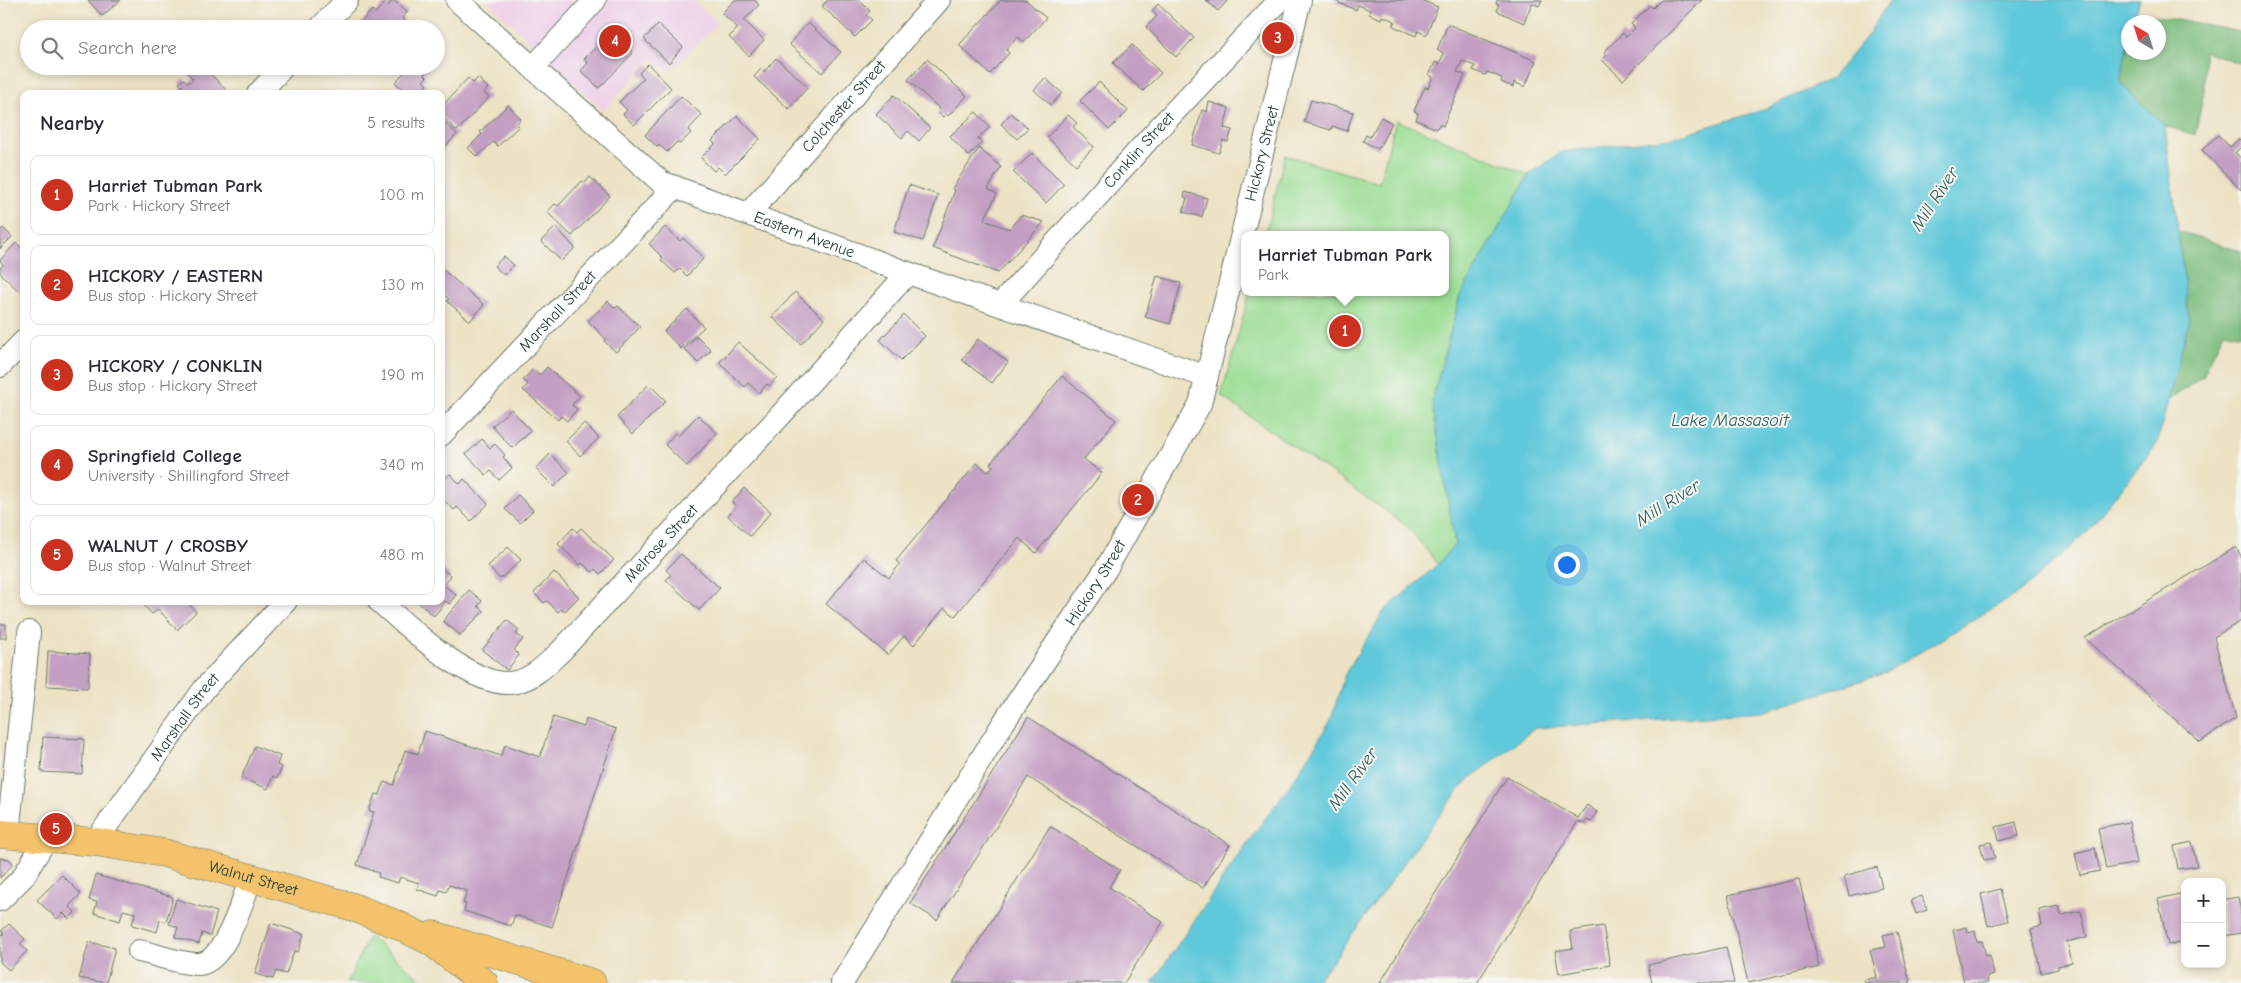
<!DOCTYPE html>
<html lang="en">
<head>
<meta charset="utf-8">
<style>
  body { margin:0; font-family:"Comic Neue",sans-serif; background:#f7f7f7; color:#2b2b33 }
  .controls { position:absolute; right:15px; bottom:15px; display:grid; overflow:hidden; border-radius:10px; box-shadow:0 2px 8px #0003 }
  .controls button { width:45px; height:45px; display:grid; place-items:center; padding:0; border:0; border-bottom:1px solid #e1e1e2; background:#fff; color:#2b2b33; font:25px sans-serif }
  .compass { position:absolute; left:2121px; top:15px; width:45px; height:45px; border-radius:50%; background:#fff; box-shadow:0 2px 8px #0003; rotate:321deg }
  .you { position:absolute; left:1566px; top:564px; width:18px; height:18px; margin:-12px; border:4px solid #fff; border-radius:50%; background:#1a73e8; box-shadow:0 0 0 8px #1a73e833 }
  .badge { display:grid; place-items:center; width:32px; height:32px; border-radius:50%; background:#c8321e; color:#fff; font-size:16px; font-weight:700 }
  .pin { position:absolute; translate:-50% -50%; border:2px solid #fff; box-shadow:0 1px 5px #0006 }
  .popup { position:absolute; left:1241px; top:231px; width:208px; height:65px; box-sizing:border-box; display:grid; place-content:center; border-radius:10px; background:#fff; filter:drop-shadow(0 1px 4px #0005); font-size:16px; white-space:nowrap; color:#7c7c81 }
  .popup b { font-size:19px; color:#2b2b33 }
  .popup::after { content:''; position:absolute; left:50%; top:100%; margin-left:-10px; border:10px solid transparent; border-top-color:#fff }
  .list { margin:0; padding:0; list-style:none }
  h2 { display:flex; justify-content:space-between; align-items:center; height:65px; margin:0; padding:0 20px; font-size:21px }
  h2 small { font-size:16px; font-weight:400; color:#7c7c81 }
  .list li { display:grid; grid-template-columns:32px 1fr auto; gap:15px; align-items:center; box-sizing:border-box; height:80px; margin:0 10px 10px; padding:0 10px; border:1px solid #e1e1e2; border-radius:10px }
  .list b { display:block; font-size:19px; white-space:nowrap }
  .list p { margin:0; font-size:16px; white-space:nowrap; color:#7c7c81 }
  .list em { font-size:16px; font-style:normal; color:#7c7c81 }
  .icon { flex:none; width:28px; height:28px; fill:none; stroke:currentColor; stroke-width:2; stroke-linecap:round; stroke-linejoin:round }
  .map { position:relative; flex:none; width:2241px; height:983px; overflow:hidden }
  .search { position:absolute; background:#fff; box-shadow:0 2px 8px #0003; left:20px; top:20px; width:425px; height:55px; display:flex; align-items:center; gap:12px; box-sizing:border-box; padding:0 18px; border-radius:28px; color:#7c7c81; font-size:19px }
  .panel { position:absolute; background:#fff; box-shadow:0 2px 8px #0003; left:20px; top:90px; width:425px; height:515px; border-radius:10px }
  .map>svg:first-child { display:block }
  .built { fill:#edd0e9 }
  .green { fill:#9dde95; stroke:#5e8e64 }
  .forest { fill:#7ebd7e; stroke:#4e7d59 }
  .water { fill:#5ec8da; stroke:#3e8287 }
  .building { fill:#c29fc3 }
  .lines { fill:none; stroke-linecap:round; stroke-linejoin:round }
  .minor-casing { stroke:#677766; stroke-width:24 }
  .major-casing { stroke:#677766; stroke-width:29 }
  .minor { stroke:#fff; stroke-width:22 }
  .major { stroke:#f3c26a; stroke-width:28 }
  .labels { text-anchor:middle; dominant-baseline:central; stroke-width:4; stroke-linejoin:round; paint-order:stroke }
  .street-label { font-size:16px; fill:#1f3d34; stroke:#f6f6f2 }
  .water-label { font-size:18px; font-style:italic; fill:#2f605e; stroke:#f6f6f2 }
</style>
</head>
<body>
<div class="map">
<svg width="2241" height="983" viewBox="0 0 2241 983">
  <rect width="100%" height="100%" fill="#f6f6f2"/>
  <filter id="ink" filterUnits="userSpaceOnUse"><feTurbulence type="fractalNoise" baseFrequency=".02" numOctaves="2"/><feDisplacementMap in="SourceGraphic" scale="10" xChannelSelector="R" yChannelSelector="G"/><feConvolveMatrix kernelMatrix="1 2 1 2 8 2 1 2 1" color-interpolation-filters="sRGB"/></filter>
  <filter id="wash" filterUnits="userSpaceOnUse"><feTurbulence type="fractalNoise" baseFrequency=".0096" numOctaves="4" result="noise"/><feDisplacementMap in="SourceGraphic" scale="20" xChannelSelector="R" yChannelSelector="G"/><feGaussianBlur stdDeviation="1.12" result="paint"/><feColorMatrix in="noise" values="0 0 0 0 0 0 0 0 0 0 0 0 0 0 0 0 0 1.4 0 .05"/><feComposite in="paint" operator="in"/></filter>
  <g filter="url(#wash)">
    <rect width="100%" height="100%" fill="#ede2c4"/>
    <path class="built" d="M486 0H692L718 23 670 71 651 59 603 111Z"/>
    <path class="green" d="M1396 120 1529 175 1460 296 1432 401 1455 544 1438 564 1407 526 1221 396 1250 292H1445V235H1265L1285 155 1379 183Z
      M369 936 425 983H347Z"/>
    <path class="forest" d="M2136 12 2241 32V64L2204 51V92L2195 135 2165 126 2119 83 2128 40V52H2158V22H2133Z
      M2178 231 2241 251V335L2224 331 2203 376 2168 401 2189 321Z"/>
    <path class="water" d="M1890 0H2140L2133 22H2128V40L2120 83 2165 126 2189 321 2157 444 2086 533 2020 592 1885 673 1762 712 1535 728 1467 781 1433 823 1330 965 1314 983H1152L1240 853 1293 781 1330 722 1345 674 1384 611 1438 564 1455 544 1432 401 1460 296 1529 175 1561 152 1670 138 1763 110 1831 79 1868 35Z"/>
    <g id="blocks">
      <path class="building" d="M88 0H121L102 16Z
        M393 0 408 12 402 18 405 21 398 29H361L363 27 360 24 372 10 375 13 385 3 388 6Z
        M735 0H754L759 5 744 20 764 40 749 56 729 37 738 28 722 13Z
        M828 0H859L870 11 866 15 872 20 855 37 822 6Z
        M1001 0H1026L1046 18 1024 42 1018 37 1006 50 1009 53 990 74 959 45Z
        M1206 0H1228L1218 11Z
        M1332 0H1421L1438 7 1426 35 1418 31 1416 36 1393 26 1395 21 1382 16 1381 19 1369 14 1370 10 1358 5 1356 10Z
        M1497 0H1542L1539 6 1532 3 1524 23 1497 11 1499 5 1496 4Z
        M1661 0H1702L1623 80 1602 60 1607 55 1604 52 1623 33 1626 37 1635 28 1631 24 1650 5 1653 8Z
        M1158 4 1194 38 1176 57 1146 27 1157 16 1152 11Z
        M808 23 841 52 822 73 789 44Z
        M658 24 683 47 669 63 644 39Z
        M1448 24 1536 61 1525 87 1514 82 1513 87 1501 82 1502 78 1487 72 1485 75 1473 70 1475 66 1462 61 1457 72 1465 75 1443 126 1439 124 1437 129 1416 120 1418 113 1414 111 1425 87 1428 88 1433 77 1429 75 1435 62 1439 64 1444 53 1437 50Z
        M608 31 633 53 599 88 581 71 588 63 584 59 599 44 597 42Z
        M1132 45 1161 73 1143 91 1113 63Z
        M776 58 808 87 789 109 754 77 761 69 764 72Z
        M927 59 967 96 948 116 946 114 943 117 937 112 940 109 908 80Z
        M648 64 671 88 634 125 623 114 627 110 619 102 644 78 639 73Z
        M181 66H203L226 90 223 94H184L181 90 183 88 179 83 184 79 188 83 193 79Z
        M397 66H432L424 74 427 77 423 81 427 85 419 94H407L395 82 404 73Z
        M468 78 473 83 478 78 488 88 484 93 489 97 457 131 441 116V103L443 105Z
        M1045 78 1062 93 1051 105 1034 90Z
        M1099 82 1128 111 1109 130 1080 101Z
        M894 95 930 128 919 141 908 131 902 138 876 114Z
        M681 96 702 115 688 130 691 133 680 144 677 142 667 152 659 145 657 147 645 135Z
        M1311 100 1353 112 1347 131 1332 126 1331 130 1304 122Z
        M1209 102 1229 108 1224 128 1232 130 1228 142 1223 140 1219 153 1192 145 1202 110 1207 112Z
        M508 105 521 119 516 124 519 126 498 146 493 142 477 157 468 148 482 134 480 132Z
        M976 112 990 127 978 138 982 143 968 156 950 136Z
        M1011 113 1028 128 1017 139 1001 124Z
        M1068 115 1077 123 1073 127 1094 147 1076 165 1047 137Z
        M737 116 760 139 725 174 718 167 714 171 701 158 715 144 712 141Z
        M1381 117 1392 123 1378 149 1363 141 1366 135 1370 137Z
        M443 121 457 134 441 151V122Z
        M2218 135 2230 147 2239 139 2241 141V147L2235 153 2241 158V190L2202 150Z
        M979 148 1001 167 988 189 997 194 984 220 1009 229 1021 215 1044 222 998 273 933 248 955 190 952 189Z
        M1032 153 1064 184 1046 203 1013 172Z
        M590 177 610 196 572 236 547 212 555 204 558 206 582 181 585 183Z
        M909 185 938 195 923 241 894 232Z
        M1185 192 1207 198 1202 217 1183 212 1187 198 1184 197Z
        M556 227 575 248 561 261 541 241Z
        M665 227 680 241 683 238 704 258 687 276 680 269 675 273 661 260 663 258 649 244Z
        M3 228 12 237 0 249V231Z
        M16 243 24 250V290L21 293 0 273V268L3 265 0 260Z
        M504 256 514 265 504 275 494 266Z
        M441 268 484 305 470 321 447 301 449 299 441 292Z
        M1157 276 1181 283 1170 324 1145 317Z
        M795 292 824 319 801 344 772 317Z
        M608 301 615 308 618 306 640 327 616 352 604 341 606 339 588 321Z
        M687 309 704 327 681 349 664 331Z
        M904 315 925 336 901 360 880 340Z
        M697 336 711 350 698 363 684 349Z
        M978 339 1008 362 992 383 962 360Z
        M738 342 777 377 769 386 767 384 759 393 748 383 745 387 719 363Z
        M547 367 580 396 572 405 577 409 567 421 561 416 558 420 523 390 528 384 523 380 533 369 540 375Z
        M1062 376 1116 420 1084 459 1102 473 1036 553 1019 538 955 616 944 608 914 645 904 636 888 655 826 604 864 558 889 578 900 564 896 561 977 463 988 472 993 466 990 464Z
        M649 384 666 401 633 434 617 417Z
        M511 409 531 431 512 448 492 426Z
        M698 415 717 433 687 466 665 445 675 433 678 436Z
        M584 423 599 438 580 456 566 441Z
        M482 439 490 448 495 444 505 455 503 457 512 468 499 480 491 471 486 475 466 454Z
        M550 454 569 472 554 487 536 469Z
        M450 474 460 484 464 479 488 504 471 521 457 507 454 510 441 497V482Z
        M744 488 771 512 750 536 728 516 736 506 732 502Z
        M518 495 533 510 520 523 505 509Z
        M573 528 577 532 581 528 614 560 600 574 595 569 592 572 582 563 580 565 558 544Z
        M508 547 521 560 500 579 488 566Z
        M2236 547 2241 556V621L2214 637 2236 718 2200 742 2085 638Z
        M681 554 720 588 699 610 666 580 671 575 666 570Z
        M441 568 451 576 444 585 456 595 449 604 446 601 434 616 417 601H441Z
        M554 572 579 597 564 612 561 609 558 612 547 601 544 603 534 593Z
        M469 590 482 601 478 606 484 611 460 635 443 621Z
        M140 601H186L196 612 177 630 158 609 152 614Z
        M507 620 519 630 516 634 523 639 514 650 519 655 507 670 482 650Z
        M0 624H6V638H0Z
        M48 651 90 654 88 688 46 686Z
        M553 717 584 727 586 719 616 729 552 927 515 915 511 926 464 911 466 904 463 903 467 891 449 885 446 892 440 890 438 896 417 889 419 883 400 877 398 883 378 877 379 873 357 865 374 812 369 811 375 794 380 795 384 782 394 785 405 750 418 754 425 731 501 756 505 745 540 757Z
        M1028 717 1230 845 1203 888 1028 777 937 920 910 903Z
        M43 737 84 739 82 774 41 772Z
        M255 746 280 756 277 765 282 767 277 778 273 776 268 789 241 778Z
        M1507 777 1578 818 1587 805 1597 812 1591 822 1587 820 1584 824 1578 821 1477 983H1380Z
        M2016 822 2019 836 1999 841 1996 827Z
        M2129 822 2137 863 2106 869 2098 828Z
        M1050 826 1120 870 1109 887 1163 922 1124 983H953Z
        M1991 842 1995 858 1984 860 1980 844Z
        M2192 842 2197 866 2178 869 2174 846Z
        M2095 848 2100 871 2080 875 2075 853Z
        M0 858 9 859 13 864 0 878Z
        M1877 867 1882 888 1849 896 1844 876Z
        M62 875 81 894 69 906 75 912 69 919 63 913 57 919 37 900Z
        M96 875 173 897 166 922 160 920 157 932 132 925 135 913 123 910 120 921 94 913 97 902 89 900Z
        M1799 879 1819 967 1748 983 1728 895Z
        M2000 889 2008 921 1988 926 1981 894Z
        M2184 893 2185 941 2168 945 2158 899Z
        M1922 896 1927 910 1916 914 1911 900Z
        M2238 897 2241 912V933L2224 936 2222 900Z
        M176 899 217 912 210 936 202 933 199 944 175 937 178 927 169 924Z
        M2059 906 2061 915 2081 911 2087 937 2067 942 2072 963 2058 966V969L2041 973 2031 929 2042 926 2039 910Z
        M271 923 304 934 298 952 294 951 286 974 276 971 273 979 255 974Z
        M9 924 25 939 20 944 27 951 9 970 0 962V937L4 933 1 931Z
        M1603 926 1610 965 1559 974 1555 951 1573 948 1570 931Z
        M1967 927 1968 933 1975 931 1977 942 1982 941 1986 956 1990 955 1994 975 1987 977 1988 983H1964L1953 930Z
        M1897 932 1910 983H1864V980L1877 977 1870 950 1886 947 1883 935Z
        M89 942 115 948 106 983 79 978Z
        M1726 947 1734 983H1652L1648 965Z"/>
    </g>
  </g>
  <g filter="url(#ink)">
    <use href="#blocks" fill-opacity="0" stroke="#677766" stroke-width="1"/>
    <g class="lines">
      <defs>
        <g id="minor">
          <path id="s1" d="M457 0 661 182 908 273 1207 377"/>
          <path d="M319 29 347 0"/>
          <path d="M533 68 595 0"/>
          <path d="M258 94 284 66"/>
          <path id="s2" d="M748 214 939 0"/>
          <path id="s3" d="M1000 305 1156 131 1280 0"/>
          <path d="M0 366 24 341"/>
          <path id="s4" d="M441 435 675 187"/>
          <path id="s5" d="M379 601C408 627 476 692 516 682 534 678 547 664 560 652L779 417 908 273"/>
          <path d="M8 834 29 632"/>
          <path id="s6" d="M95 842 205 688 286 601"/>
          <path d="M0 900 23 877 48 836"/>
          <path d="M139 951C158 955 180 964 199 964 225 962 243 899 251 878"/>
          <path id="s7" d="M842 983 1004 722 1106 569 1200 404 1300 0"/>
        </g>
        <g id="major">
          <path id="s8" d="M0 834 95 842 164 853 353 907 398 925 432 942 484 983"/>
          <path d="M433 935 592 983"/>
        </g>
      </defs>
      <use href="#minor" class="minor-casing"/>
      <use href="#major" class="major-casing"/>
      <use href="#minor" class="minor"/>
      <use href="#major" class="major"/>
    </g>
  </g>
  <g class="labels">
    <g class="street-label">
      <text stroke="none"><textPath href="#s2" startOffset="144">Colchester Street</textPath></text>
      <text stroke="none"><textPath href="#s3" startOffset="208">Conklin Street</textPath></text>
      <text stroke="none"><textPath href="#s7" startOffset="939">Hickory Street</textPath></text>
      <text stroke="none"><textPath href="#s1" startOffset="426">Eastern Avenue</textPath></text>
      <text stroke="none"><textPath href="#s4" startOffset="170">Marshall Street</textPath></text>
      <text stroke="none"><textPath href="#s5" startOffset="366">Melrose Street</textPath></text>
      <text stroke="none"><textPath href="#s7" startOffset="474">Hickory Street</textPath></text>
      <text stroke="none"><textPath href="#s6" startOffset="154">Marshall Street</textPath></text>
      <text stroke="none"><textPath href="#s8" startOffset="258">Walnut Street</textPath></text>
    </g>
    <g class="water-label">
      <text transform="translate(1935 199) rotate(-57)">Mill River</text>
      <text x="1730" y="420">Lake Massasoit</text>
      <text transform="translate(1668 503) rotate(-32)">Mill River</text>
      <text transform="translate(1353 779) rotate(-54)">Mill River</text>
    </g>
  </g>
</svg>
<div class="controls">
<button>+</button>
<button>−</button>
</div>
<svg class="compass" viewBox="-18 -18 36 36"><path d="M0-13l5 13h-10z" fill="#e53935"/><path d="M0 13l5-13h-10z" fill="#7c7c81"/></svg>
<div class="you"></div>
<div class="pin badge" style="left:1345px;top:331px">1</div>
<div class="popup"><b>Harriet Tubman Park</b>Park</div>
<div class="pin badge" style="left:1138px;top:500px">2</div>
<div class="pin badge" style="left:1278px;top:38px">3</div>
<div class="pin badge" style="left:615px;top:41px">4</div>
<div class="pin badge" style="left:56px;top:829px">5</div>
<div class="search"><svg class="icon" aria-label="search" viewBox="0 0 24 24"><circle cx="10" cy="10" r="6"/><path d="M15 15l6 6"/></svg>Search here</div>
<section class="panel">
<h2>Nearby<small>5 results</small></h2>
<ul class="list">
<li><span class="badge">1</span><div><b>Harriet Tubman Park</b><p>Park · Hickory Street</p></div><em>100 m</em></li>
<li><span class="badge">2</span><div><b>HICKORY / EASTERN</b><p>Bus stop · Hickory Street</p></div><em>130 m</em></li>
<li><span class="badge">3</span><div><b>HICKORY / CONKLIN</b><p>Bus stop · Hickory Street</p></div><em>190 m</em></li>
<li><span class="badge">4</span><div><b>Springfield College</b><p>University · Shillingford Street</p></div><em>340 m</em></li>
<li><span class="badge">5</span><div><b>WALNUT / CROSBY</b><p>Bus stop · Walnut Street</p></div><em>480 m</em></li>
</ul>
</section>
</div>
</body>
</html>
